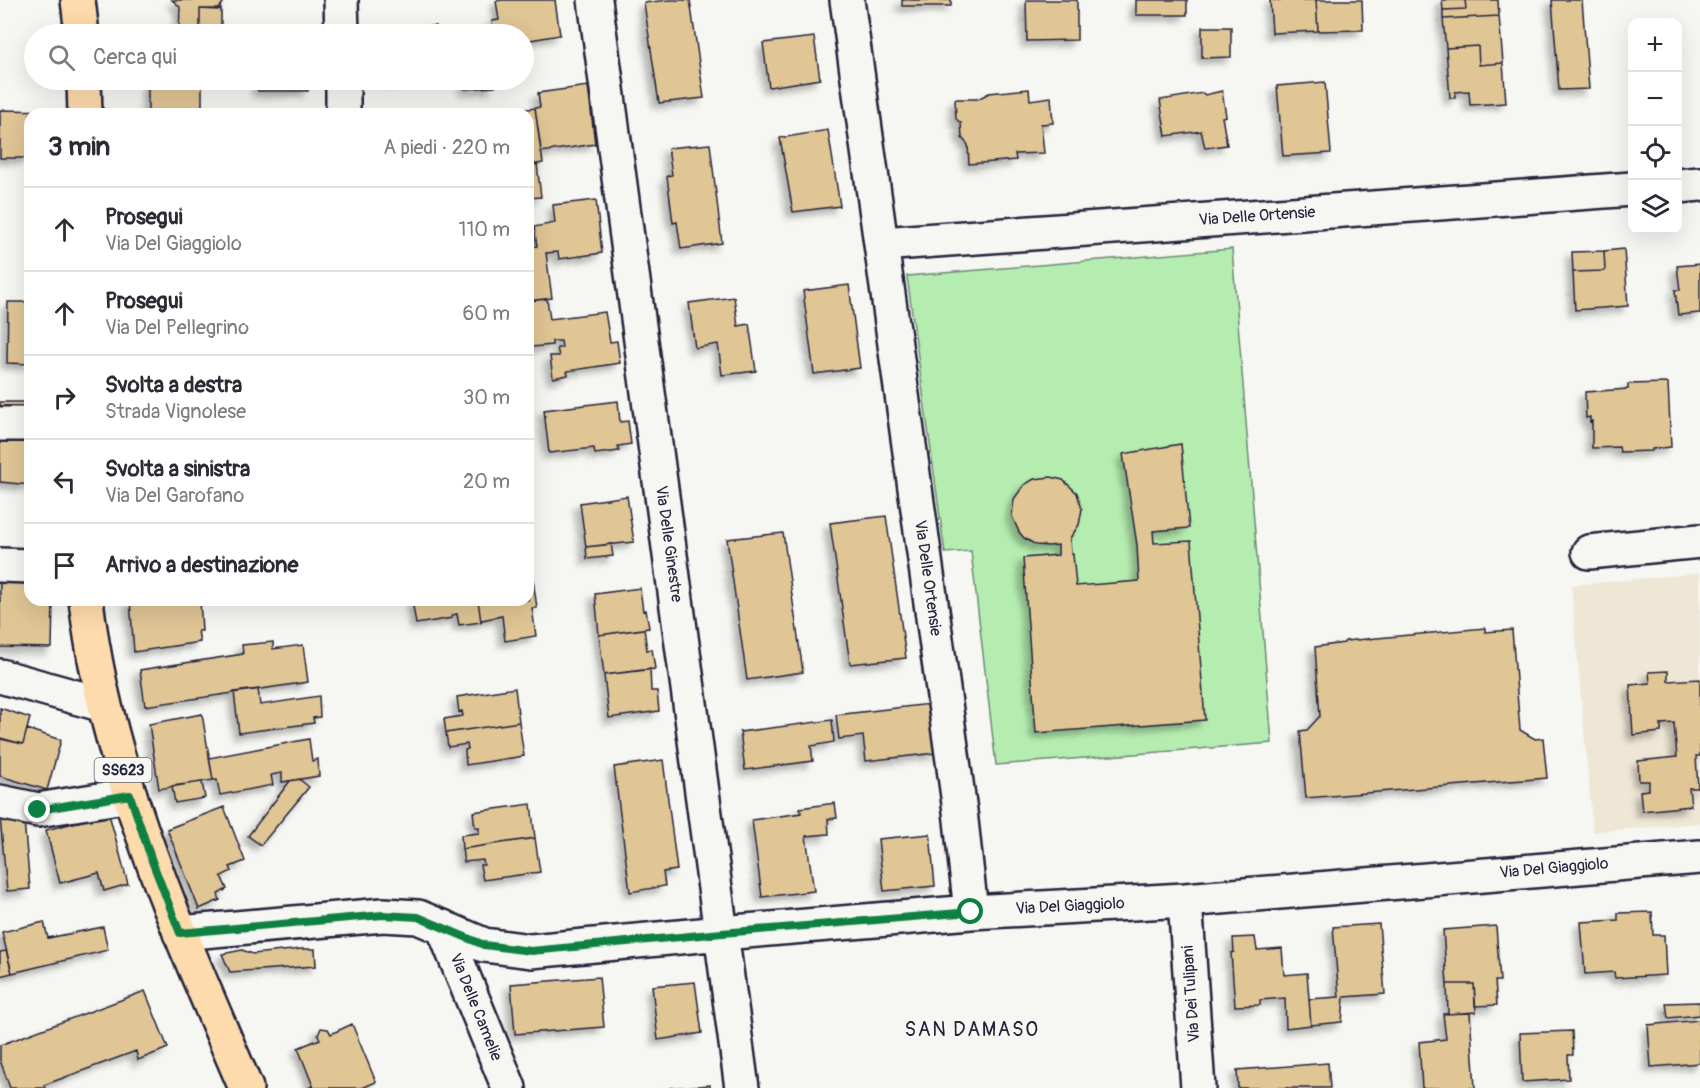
<!DOCTYPE html>
<html lang="it">
<head>
<meta charset="utf-8">
<style>
  body { margin:0; font-family:Pangolin,sans-serif; background:#f2f2f3; color:#2b2b33 }
  .controls { position:absolute; right:18px; top:18px; display:grid; overflow:hidden; border-radius:12px; box-shadow:0 6px 24px #0002 }
  .controls button { width:54px; height:54px; display:grid; place-items:center; padding:0; border:0; border-bottom:2px solid #e1e1e2; background:#fff; color:#2b2b33; font:30px sans-serif }
  .stop { position:absolute; width:18px; height:18px; margin:-14px; border:4px solid #0b8043; border-radius:50%; background:#fff }
  .stop.end { background:#0b8043; border-color:#fff; box-shadow:0 2px 6px #0008 }
  .list { margin:0; padding:0; list-style:none }
  h2 { display:flex; justify-content:space-between; align-items:center; height:78px; margin:0; padding:0 24px; font-size:26px }
  h2 small { font-size:20px; font-weight:400; color:#7c7c81 }
  .list li { display:grid; grid-template-columns:39px 1fr auto; gap:18px; align-items:center; box-sizing:border-box; height:84px; padding:0 24px; border-top:2px solid #e1e1e2 }
  .list b { display:block; font-size:22px; white-space:nowrap }
  .list p { margin:0; font-size:20px; white-space:nowrap; color:#7c7c81 }
  .list em { font-size:20px; font-style:normal; color:#7c7c81 }
  .icon { flex:none; width:33px; height:33px; fill:none; stroke:currentColor; stroke-width:2; stroke-linecap:round; stroke-linejoin:round }
  .map { position:relative; flex:none; width:1700px; height:1088px; overflow:hidden }
  .search { position:absolute; background:#fff; box-shadow:0 6px 24px #0002; left:24px; top:24px; width:510px; height:66px; display:flex; align-items:center; gap:15px; box-sizing:border-box; padding:0 21px; border-radius:33px; color:#7c7c81; font-size:22px }
  .panel { position:absolute; background:#fff; box-shadow:0 6px 24px #0002; left:24px; top:108px; width:510px; height:498px; border-radius:18px }
  .map>svg:first-child { display:block }
  .built { fill:#efe7d6 }
  .green { fill:#b5edb0; stroke:#6c8876; stroke-width:1.5 }
  .building { fill:#e0c595; stroke:#22223b; stroke-width:1.5; filter:url(#shadow) }
  .lines { fill:none; stroke-linecap:round; stroke-linejoin:round }
  .street-casing { stroke:#22223b; stroke-width:38 }
  .primary-casing { stroke:#22223b; stroke-width:38 }
  .street { stroke:#f6f6f2; stroke-width:33 }
  .primary { stroke:#fedbac; stroke-width:33 }
  .route { stroke:#0b8043; stroke-width:8 }
  .labels { text-anchor:middle; dominant-baseline:central; stroke-width:4.5; stroke-linejoin:round; paint-order:stroke }
  .shield { fill:#f6f6f2; stroke:#626272; stroke-width:1.5 }
  .shield-label { font-size:15px; font-weight:bold; fill:#22223b }
  .street-label { font-size:16px; fill:#22223b; stroke:#f6f6f2 }
  .quarter-label { font-size:20px; letter-spacing:1.5px; fill:#22223b; stroke:#f6f6f2 }
</style>
</head>
<body>
<div class="map">
<svg width="1700" height="1088" viewBox="0 0 1700 1088">
  <defs>
    <filter id="shadow"><feDropShadow dx="-5.5" dy="5.5" stdDeviation="3" flood-color="#0004"/></filter>
  </defs>
  <rect width="100%" height="100%" fill="#f6f6f2"/>
  <filter id="ink" filterUnits="userSpaceOnUse"><feTurbulence type="fractalNoise" baseFrequency=".0167" numOctaves="2"/><feDisplacementMap in="SourceGraphic" scale="12" xChannelSelector="R" yChannelSelector="G"/><feConvolveMatrix kernelMatrix="1 2 1 2 8 2 1 2 1" color-interpolation-filters="sRGB"/></filter>
  <g filter="url(#ink)">
    <path class="built" d="M1700 573V823L1593 832 1571 585Z"/>
    <path class="green" d="M1232 249 1272 743 996 765 971 551 945 553 907 276Z"/>
    <path class="building" d="M172 0H225L218 10 200 9V34H179L180 7Z
      M502 0H555L560 35 524 41V34H494L492 21 499 20 496 1Z
      M668 0H690L704 98 659 103 644 3Z
      M902 0H951V6H902Z
      M1026 0H1077V40L1027 41Z
      M1136 0H1187V15H1136Z
      M1270 0H1316L1318 31 1272 33Z
      M1316 0H1362L1363 30 1318 31Z
      M1442 0H1465L1466 9 1443 10Z
      M1465 0H1498L1499 16 1443 19V10L1466 9Z
      M1552 0H1582L1589 89 1559 90Z
      M200 9H221V34H200Z
      M1499 16 1503 63 1479 65 1478 46 1446 48 1443 19Z
      M436 26V34H390V28Z
      M1202 27H1231V57L1202 58Z
      M814 37 820 79 769 87 763 43Z
      M1478 46 1479 65 1503 63 1506 103 1470 105 1469 91 1455 92V98H1450L1446 48Z
      M148 80H202V114H148Z
      M258 80H308V91H258Z
      M389 80H436L390 82Z
      M464 80H494L495 87 465 89Z
      M1325 82 1331 153 1283 156 1277 86Z
      M588 86 595 144 541 152 535 108 540 107 538 93Z
      M1029 89 1030 100 1051 97 1053 123 1041 124 1044 153 1015 154 1016 160 969 164 968 145 962 138 961 123 956 119 955 99H978L989 93Z
      M1222 91 1226 116 1222 117 1227 145 1205 148 1201 131 1166 136 1160 100 1203 93 1205 95Z
      M535 108 543 163 528 166V114H511V111Z
      M0 110 51 111V114H30V158H0Z
      M828 130 840 206 793 212 780 138Z
      M710 144 722 243 681 249 677 222 673 223 667 176 672 175 668 148Z
      M537 164 541 197 528 198V166Z
      M596 200 602 253 559 259 558 252 546 253 552 298 528 301V247L537 246 534 227 555 223 553 205Z
      M1624 249 1628 306 1575 310 1573 272 1605 271 1604 251Z
      M1604 251 1605 271 1573 272 1572 252Z
      M1700 264V313L1678 315 1675 290H1680L1677 266Z
      M849 285 860 368 814 374 803 291Z
      M734 297 738 326 749 324 756 371 722 375 718 344 695 348 689 303Z
      M547 299 550 319 605 312 610 342 617 341 620 363 567 371 568 375 553 378 550 356H559L557 348H562L561 341H552V345L532 347 528 322V301Z
      M8 302H30V364L7 363Z
      M1668 383 1671 447 1652 449V451L1620 452 1619 447 1592 448V421L1590 422V417L1586 418 1585 392 1628 389V384Z
      M618 401 620 422 628 421 631 444 618 446 619 451 595 454 594 448 549 453 544 410Z
      M0 402H30V414H0Z
      M0 434H30V485L0 482Z
      M1181 444 1189 528 1153 531 1154 543 1191 541 1205 720 1036 733 1023 558 1058 555V545L1048 546 1036 545 1024 538 1019 532 1012 516 1014 499 1024 485 1034 479 1051 477 1063 480 1077 493 1082 509 1079 525 1070 538 1071 554H1073L1076 586 1139 581 1137 545 1123 454Z
      M627 496 634 542 586 547 580 503Z
      M886 516 906 658 850 664 830 523Z
      M783 533 803 672 747 680 727 539Z
      M611 544 613 556 587 559 586 547Z
      M528 558H530L537 608H532L536 636 505 641 502 616 482 620 481 622 478 600H528Z
      M0 579 30 580V600H53L52 648 0 647Z
      M640 588 643 611 646 610 649 628 599 635 595 594Z
      M130 600H200L202 631H198L200 642 134 652Z
      M412 600H478L481 622 459 625 457 614 452 615V618L416 624Z
      M1485 628V632L1512 630 1520 730 1535 739 1543 738 1547 778 1306 798 1300 731 1307 730 1320 716 1315 647 1344 643 1345 641Z
      M644 629 647 650 652 649 655 669 604 675 599 635Z
      M273 642V649L303 645 308 682 145 706 140 670 243 654 242 645Z
      M650 669 651 691H657L659 711 609 718 604 675Z
      M1668 671V681L1700 679V756H1696L1698 788H1689L1691 806 1642 811 1640 791 1649 790V781H1639L1638 761 1677 757 1674 723 1661 724V732L1633 735 1630 685 1650 683 1649 672Z
      M515 688 519 722 446 733 444 719 463 716 462 711 459 712 457 697Z
      M258 689 260 705 319 696 320 717 313 718 314 723 239 733 234 692Z
      M930 704 936 753 866 761 863 736 839 739 836 715Z
      M0 708 30 718 23 744 0 739Z
      M202 714 213 780 159 789 149 724Z
      M832 720 834 742 811 746 813 761 745 770 740 732Z
      M519 722 524 756 466 765 465 750 468 749 467 744 448 747 446 733Z
      M27 729 61 740 47 790 0 776V738L23 744Z
      M309 739 312 761 318 759 319 776 282 782V773L271 775 273 785 220 795 217 780H213L209 758Z
      M663 760 677 870 663 872 665 886 630 892 614 767Z
      M299 779 309 787 261 845 248 836 290 781Z
      M202 782 205 798 175 803 172 786Z
      M835 803 837 818 828 819 829 834 806 836 814 891 762 897 752 820 801 813 800 808Z
      M531 804 535 838 462 849 461 835 479 833V827H475L473 812Z
      M224 807 245 861 230 867 232 871 221 876 227 889 218 894 220 900 199 909 167 829Z
      M109 814 128 884 104 891 99 873 60 883 46 830Z
      M0 817 24 820 30 889 7 891Z
      M930 834 935 886 884 891 878 839Z
      M535 838 540 872 483 880 480 865H484L483 860 464 862 462 849Z
      M1652 912 1653 935H1664L1666 975 1615 978 1614 972 1585 974 1581 922 1618 920V913Z
      M44 922 48 938 103 927 108 950 12 973 2 932Z
      M1379 924 1385 994 1344 997 1342 1022 1311 1025 1309 999 1339 997 1333 927Z
      M1496 926 1500 981H1495L1497 1005 1475 1006 1474 984H1447L1443 930Z
      M1255 937 1257 950 1282 948 1284 975 1307 973 1311 1025 1286 1028 1285 998 1260 1000V1005L1235 1006 1231 953 1234 952 1233 938Z
      M302 949H315L316 966 230 972 222 954 242 950 253 954Z
      M6 951 12 973 0 976V952Z
      M599 977 604 1027 515 1034 511 984Z
      M695 982 702 1033 658 1040 652 986Z
      M1447 984H1474L1476 1012 1448 1014Z
      M145 991 168 1048 138 1060 136 1051 44 1085 45 1088H10L0 1060V1045Z
      M1700 1002V1015L1668 1018 1666 1003Z
      M1470 1013 1475 1088H1422L1419 1042 1446 1039 1443 1014Z
      M1699 1020 1700 1063 1651 1067 1648 1025Z
      M352 1024 376 1082 362 1088H308L313 1086 298 1048 320 1039 318 1035 321 1028 328 1029 331 1034Z
      M1572 1031 1573 1055H1568L1569 1079 1522 1082 1520 1033Z
      M1328 1063 1330 1088H1238L1237 1070Z
      M710 1085V1088H669Z"/>
    <g class="lines">
      <defs>
        <path id="street" d="M341 0 342 34
          M595 0 742 1088
          M847 0 960 811 971 912
          M343 80V114
          M1678 186 1700 184
          M881 244 1632 189
          M0 424H30
          M1589 552 1700 541
          M0 565 30 566
          M0 676 104 705
          M0 802 38 810 130 795
          M1185 900 1198 1088
          M443 927 509 1088
          M180 933 383 915 418 917 484 945 531 951 722 933 971 912 1185 900 1700 857"/>
        <path id="primary" d="M78 0 82 34
          M84 80 85 114
          M86 600C106 772 179 931 246 1088"/>
      </defs>
      <use href="#street" class="street-casing"/>
      <use href="#primary" class="primary-casing"/>
      <use href="#street" class="street"/>
      <use href="#primary" class="primary"/>
    </g>
  </g>
  <g class="lines" filter="url(#ink)">
    <path class="route" d="M38 810 130 795 152 861 180 933 383 915 418 917 484 945 531 951 722 933 971 912"/>
  </g>
  <g class="labels">
    <rect class="shield" x="94.5" y="758" width="57" height="24" rx="4.5"/>
    <g class="shield-label">
      <text x="123" y="770">SS623</text>
    </g>
    <g class="street-label">
      <text transform="translate(1257 216) rotate(-4)">Via Delle Ortensie</text>
      <text transform="translate(669 544) rotate(82)">Via Delle Ginestre</text>
      <text transform="translate(928 578) rotate(82)">Via Delle Ortensie</text>
      <text transform="translate(1554 868) rotate(-5)">Via Del Giaggiolo</text>
      <text transform="translate(1070 906) rotate(-3)">Via Del Giaggiolo</text>
      <text transform="translate(1191 994) rotate(-94)">Via Dei Tulipani</text>
      <text transform="translate(476 1007) rotate(68)">Via Delle Camelie</text>
    </g>
    <g class="quarter-label">
      <text x="972" y="1029">SAN DAMASO</text>
    </g>
  </g>
</svg>
<div class="controls">
<button>+</button>
<button>−</button>
<button><svg class="icon" aria-label="locate" viewBox="0 0 24 24"><circle cx="12" cy="12" r="6"/><path d="M12 2v4M12 18v4M2 12h4M18 12h4"/></svg></button>
<button><svg class="icon" aria-label="layers" viewBox="0 0 24 24"><path d="M12 4l9 5-9 5-9-5zM3 14l9 5 9-5"/></svg></button>
</div>
<div class="stop" style="left:971px;top:912px"></div>
<div class="stop end" style="left:38px;top:810px"></div>
<div class="search"><svg class="icon" aria-label="search" viewBox="0 0 24 24"><circle cx="10" cy="10" r="6"/><path d="M15 15l6 6"/></svg>Cerca qui</div>
<section class="panel">
<h2>3 min<small>A piedi · 220 m</small></h2>
<ul class="list">
<li><svg class="icon" aria-label="ahead" viewBox="0 0 24 24"><path d="M12 20V5M6 11l6-6 6 6"/></svg><div><b>Prosegui</b><p>Via Del Giaggiolo</p></div><em>110 m</em></li>
<li><svg class="icon" aria-label="ahead" viewBox="0 0 24 24"><path d="M12 20V5M6 11l6-6 6 6"/></svg><div><b>Prosegui</b><p>Via Del Pellegrino</p></div><em>60 m</em></li>
<li><svg class="icon" aria-label="right" viewBox="0 0 24 24"><path d="M7 20v-9h11M14 6l5 5-5 5"/></svg><div><b>Svolta a destra</b><p>Strada Vignolese</p></div><em>30 m</em></li>
<li><svg class="icon" aria-label="left" viewBox="0 0 24 24"><path d="M17 20v-9H6M10 6l-5 5 5 5"/></svg><div><b>Svolta a sinistra</b><p>Via Del Garofano</p></div><em>20 m</em></li>
<li><svg class="icon" aria-label="arrive" viewBox="0 0 24 24"><path d="M6 21V4h12l-3 4 3 4H6"/></svg><div><b>Arrivo a destinazione</b></div></li>
</ul>
</section>
</div>
</body>
</html>
